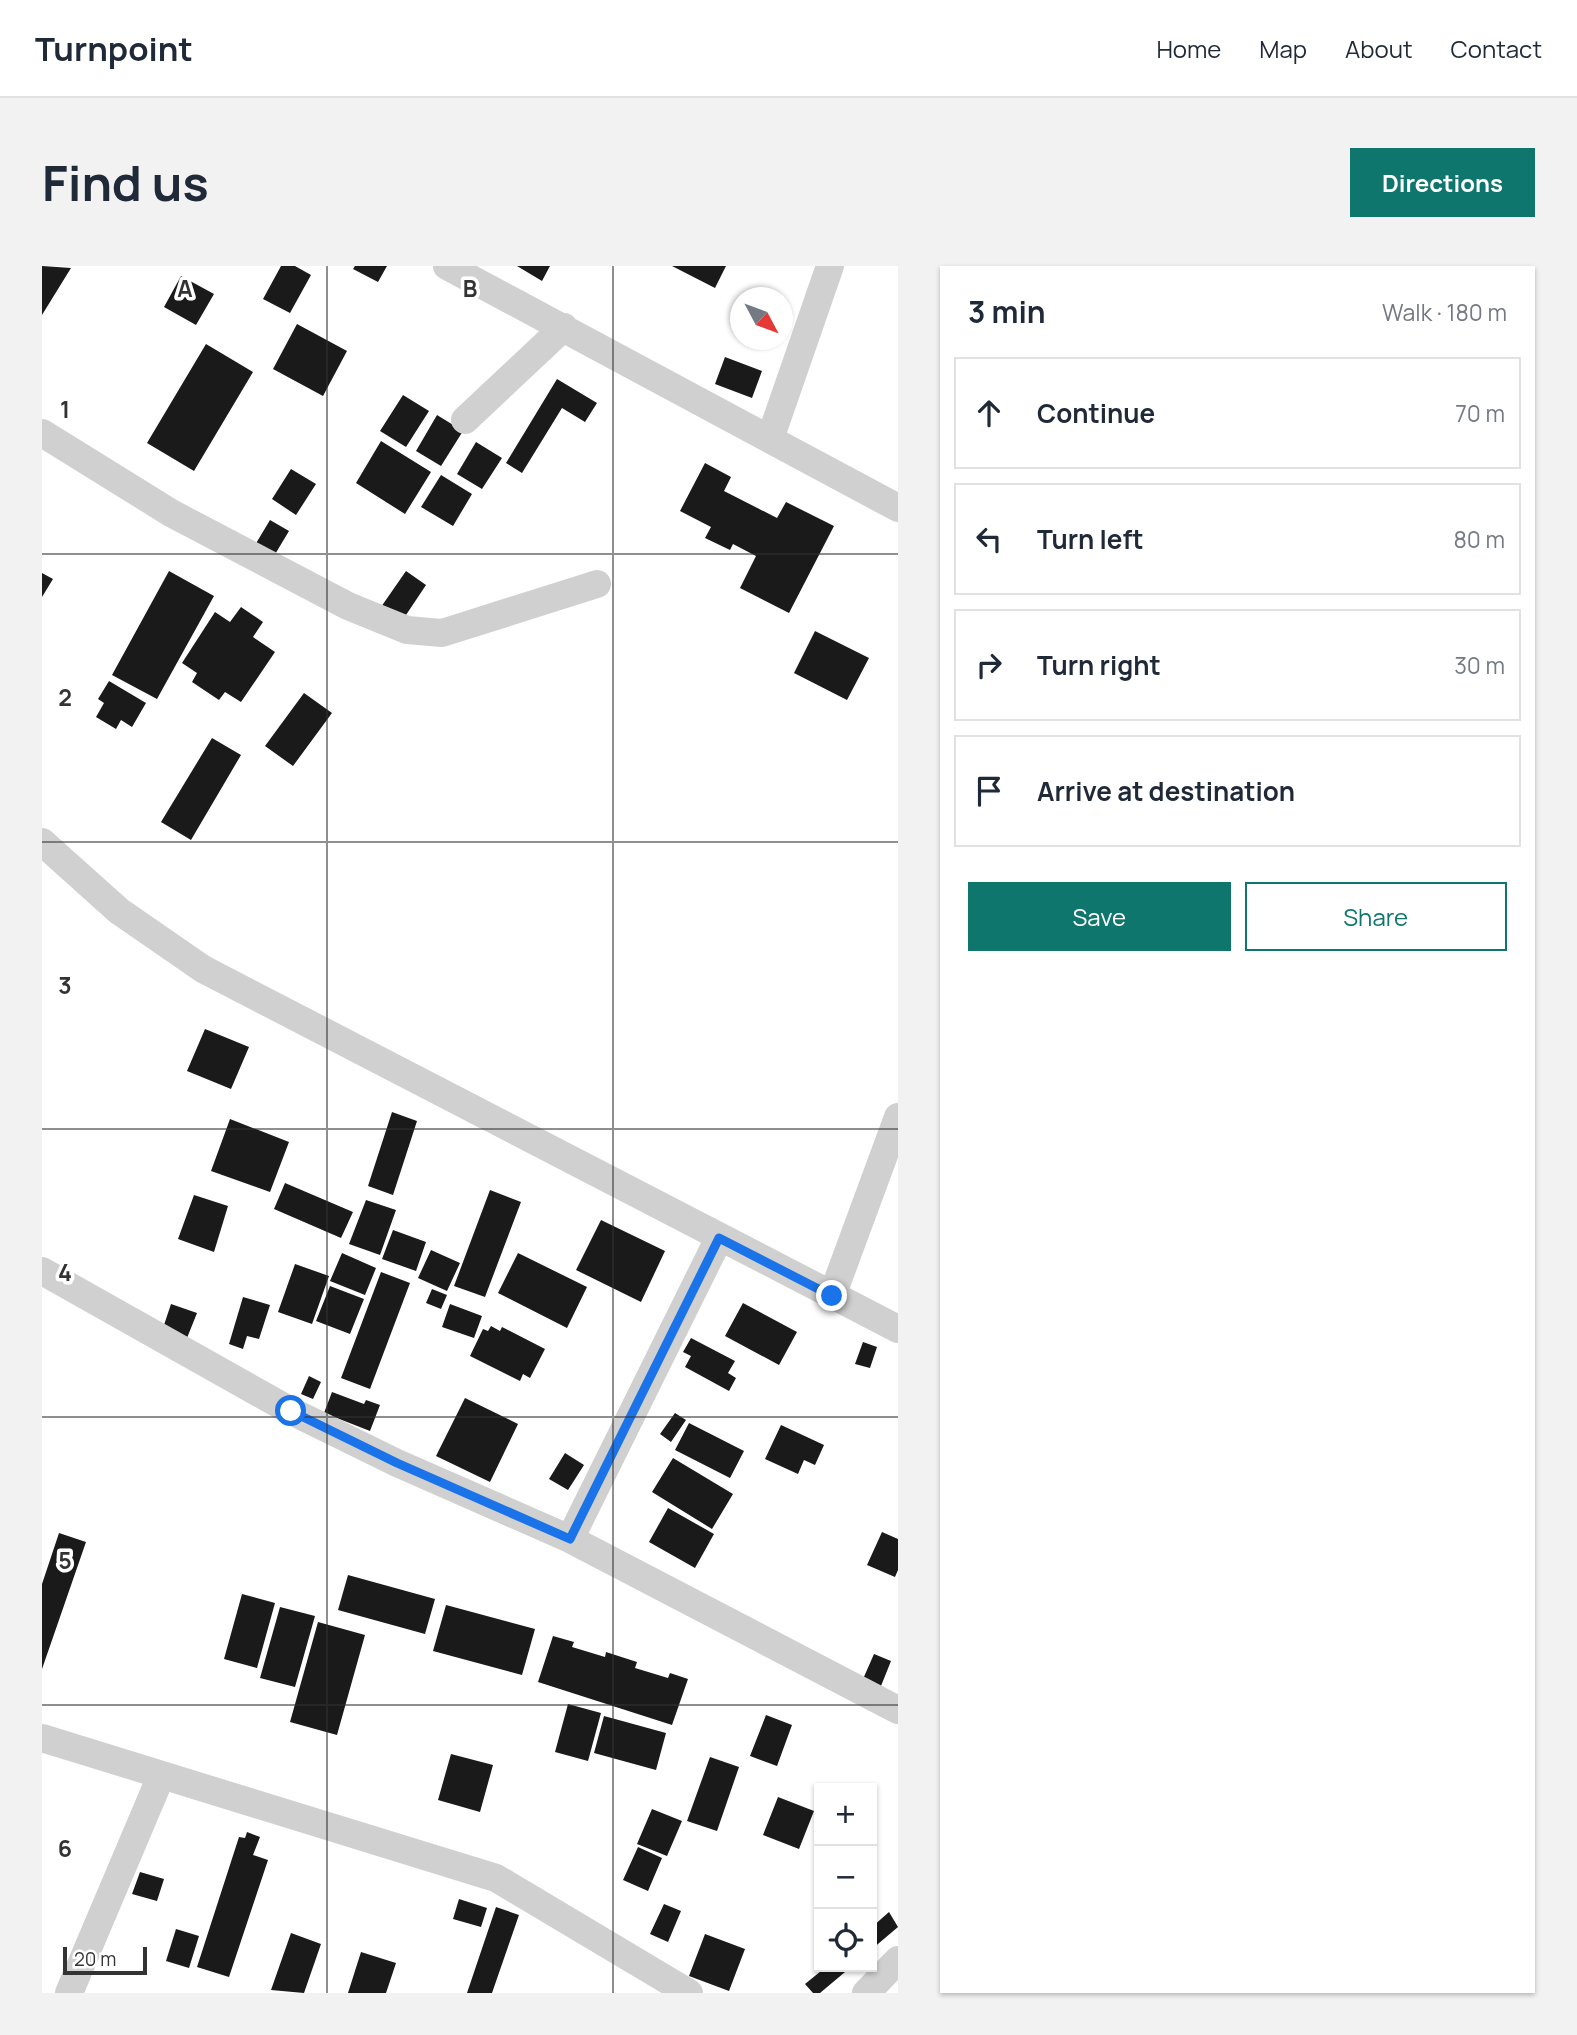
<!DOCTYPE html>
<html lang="en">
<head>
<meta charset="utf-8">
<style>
  body { margin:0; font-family:Manrope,sans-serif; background:#f2f2f3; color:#1f2937 }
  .controls { position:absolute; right:21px; bottom:21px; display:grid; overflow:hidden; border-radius:0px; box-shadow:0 2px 5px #0004 }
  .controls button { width:63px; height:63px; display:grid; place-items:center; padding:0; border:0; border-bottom:2px solid #e0e1e3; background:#fff; color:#1f2937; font:35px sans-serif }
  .compass { position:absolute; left:688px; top:21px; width:63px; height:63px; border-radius:50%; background:#fff; box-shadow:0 2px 5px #0004; rotate:131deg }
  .scale { position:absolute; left:21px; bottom:18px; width:84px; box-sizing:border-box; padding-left:7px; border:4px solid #333; border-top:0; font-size:19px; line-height:24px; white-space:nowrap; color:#333; -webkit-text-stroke:5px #fff; paint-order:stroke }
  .stop { position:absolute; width:21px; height:21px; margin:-16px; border:5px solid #1a73e8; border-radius:50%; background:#fff }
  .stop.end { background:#1a73e8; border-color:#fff; box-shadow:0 2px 7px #0008 }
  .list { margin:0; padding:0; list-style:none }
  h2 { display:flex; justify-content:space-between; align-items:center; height:91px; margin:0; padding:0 28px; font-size:30px }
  h2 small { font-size:23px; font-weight:400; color:#747a83 }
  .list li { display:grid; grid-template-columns:46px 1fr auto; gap:21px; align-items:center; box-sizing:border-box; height:112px; margin:0 14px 14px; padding:0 14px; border:2px solid #e0e1e3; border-radius:0px }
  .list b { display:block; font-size:26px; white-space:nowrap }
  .list em { font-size:23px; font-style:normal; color:#747a83 }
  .actions { display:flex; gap:14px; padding:21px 28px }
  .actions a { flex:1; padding:16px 0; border:2px solid #0f766e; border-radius:0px; text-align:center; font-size:24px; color:#0f766e }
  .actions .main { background:#0f766e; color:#fff }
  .icon { flex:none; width:38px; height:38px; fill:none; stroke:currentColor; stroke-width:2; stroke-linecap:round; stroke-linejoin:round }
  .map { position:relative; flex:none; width:856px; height:1727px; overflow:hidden; border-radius:0px }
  header { display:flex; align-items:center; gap:42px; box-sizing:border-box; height:98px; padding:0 35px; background:#fff; border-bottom:2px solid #e0e1e3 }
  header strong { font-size:33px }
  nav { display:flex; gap:38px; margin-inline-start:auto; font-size:24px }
  .intro { display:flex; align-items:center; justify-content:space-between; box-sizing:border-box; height:168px; padding:0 42px }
  h1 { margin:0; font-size:49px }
  .button { padding:18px 32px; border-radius:0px; background:#0f766e; color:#fff; font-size:24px; font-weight:700 }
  main { display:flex; gap:42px; padding:0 42px }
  aside { flex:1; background:#fff; border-radius:0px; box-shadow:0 2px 5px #0004 }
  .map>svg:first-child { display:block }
  .building { fill:#1a1a1a }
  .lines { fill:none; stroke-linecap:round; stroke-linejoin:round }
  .street { stroke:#d0d0d0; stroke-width:28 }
  .route { stroke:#1a73e8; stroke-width:9 }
  .grid { fill:none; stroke:#333; stroke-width:2; stroke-opacity:0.55 }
  .grid-label { font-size:23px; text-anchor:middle; font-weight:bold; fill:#333; stroke:#fff; stroke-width:7; stroke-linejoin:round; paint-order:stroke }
</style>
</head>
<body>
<header>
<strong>Turnpoint</strong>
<nav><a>Home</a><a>Map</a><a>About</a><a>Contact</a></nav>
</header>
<div class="intro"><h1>Find us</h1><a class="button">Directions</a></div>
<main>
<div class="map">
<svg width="856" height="1727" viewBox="0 0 856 1727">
  <rect width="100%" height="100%" fill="#fff"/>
  <path class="building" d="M0 0 29 2 0 49Z
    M239 0H253L269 9 248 47 221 33Z
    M313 0H345L336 16 311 3Z
    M475 0H508L500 15Z
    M630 0H684L673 22Z
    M139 10 172 28 154 59 122 41Z
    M255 58 305 85 281 130 231 103Z
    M164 78 211 106 152 205 105 177Z
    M683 91 720 105 710 132 673 118Z
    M515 113 555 137 543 156 520 142 480 207 464 197Z
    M361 129 387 145 364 181 338 165Z
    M395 149 421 165 399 200 374 185Z
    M339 175 389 206 363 248 314 217Z
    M434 176 460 192 440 223 415 208Z
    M663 197 689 211 682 225 735 252 744 236 792 260 747 347 698 322 714 290 691 278 688 284 663 272 669 261 638 245Z
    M249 203 274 218 254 249 230 233Z
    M399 209 430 228 411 260 379 241Z
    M228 254 247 265 232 290 213 279Z
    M127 305 172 330 115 433 70 409Z
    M364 305 384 319 360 355 339 341Z
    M0 307 11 313 0 331Z
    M199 341 221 356 211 371 233 386 199 436 183 426 177 434 150 416 155 407 140 397 173 346 188 356Z
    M773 365 827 392 805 434 752 407Z
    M67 415 104 437 90 461 79 454 74 463 54 451 62 437 56 433Z
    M262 427 290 447 251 500 223 480Z
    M170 472 199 489 149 574 119 556Z
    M163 763 207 781 189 823 145 805Z
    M350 846 375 855 351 929 326 920Z
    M188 853 247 876 228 926 169 905Z
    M243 917 311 946 299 972 232 943Z
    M448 924 479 936 443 1031 412 1020Z
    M152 929 186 940 172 986 136 973Z
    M324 934 354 944 338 989 307 978Z
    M559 954 623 985 599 1036 534 1004Z
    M351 964 384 976 374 1005 340 993Z
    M389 984 418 997 405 1025 376 1012Z
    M300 987 334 1002 323 1029 288 1015Z
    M476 987 545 1021 525 1062 456 1027Z
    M253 998 287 1010 270 1058 236 1046Z
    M339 1006 368 1017 328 1123 299 1112Z
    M288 1020 322 1033 308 1068 274 1055Z
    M390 1023 405 1029 399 1043 384 1037Z
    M201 1031 228 1039 217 1073 205 1070 201 1083 187 1078Z
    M701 1037 755 1066 737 1099 683 1070Z
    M129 1038 155 1047 145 1072 121 1062Z
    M408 1038 440 1050 432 1072 400 1061Z
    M449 1060 458 1065 460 1061 503 1083 488 1112 481 1108 478 1115 428 1090 441 1063 446 1065Z
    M649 1072 693 1095 686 1107 694 1112 687 1125 643 1101 649 1090 641 1086Z
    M821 1076 835 1081 828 1102 813 1098Z
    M267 1110 279 1116 271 1133 259 1128Z
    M290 1126 322 1138 324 1134 338 1139 328 1165 282 1147Z
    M423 1132 476 1158 448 1216 394 1190Z
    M633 1147 644 1154 629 1176 618 1168Z
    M647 1157 702 1185 688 1212 633 1184Z
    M739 1159 782 1179 773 1199 762 1194 756 1208 723 1193Z
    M523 1187 542 1199 526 1224 507 1213Z
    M631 1192 691 1228 670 1263 610 1226Z
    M626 1242 672 1268 653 1302 607 1276Z
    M840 1266 856 1273V1304L853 1311 825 1299Z
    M17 1267 44 1276 0 1403V1318Z
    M306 1309 393 1333 383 1368 296 1344Z
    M200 1328 233 1337 215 1402 182 1393Z
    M404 1339 493 1363 480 1409 391 1385Z
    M238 1341 273 1350 253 1421 218 1412Z
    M276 1356 323 1369 295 1469 248 1456Z
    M511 1370 532 1376 530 1381 563 1391 564 1386 595 1396 593 1402 626 1412 628 1407 646 1413 630 1459 496 1416Z
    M832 1388 849 1395 839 1420 821 1413Z
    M526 1438 559 1447 546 1495 513 1486Z
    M724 1449 750 1459 735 1500 708 1490Z
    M562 1450 624 1467 614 1504 552 1487Z
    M409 1488 451 1499 438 1546 396 1534Z
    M668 1491 697 1501 675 1565 645 1555Z
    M736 1531 772 1545 757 1583 721 1569Z
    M610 1543 640 1555 625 1590 595 1578Z
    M205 1566 218 1571 211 1589 226 1594 187 1711 155 1701 197 1571 203 1572Z
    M596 1581 620 1592 606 1625 581 1614Z
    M98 1606 122 1613 115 1635 90 1628Z
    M417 1633 445 1642 439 1661 411 1653Z
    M622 1638 639 1645 626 1676 608 1668Z
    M454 1641 477 1649 450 1727H425Z
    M847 1646 856 1661 830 1683V1661Z
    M134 1663 157 1670 147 1702 124 1695Z
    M249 1667 279 1678 262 1727 229 1724Z
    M663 1668 703 1683 687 1725 647 1710Z
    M319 1686 354 1697 344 1727H306Z
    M784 1701H809L778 1727H771L763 1718Z"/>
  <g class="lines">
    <path class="street" d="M405 0 856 242
      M423 154 522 61
      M0 167 129 247 306 340 365 364 400 367 555 318
      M728 173 788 0
      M0 576 77 645 161 703 856 1063
      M0 1005 249 1145 355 1197 528 1273 856 1444
      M790 1030 856 851
      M528 1273 677 972
      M0 1472 454 1612 647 1727
      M27 1727 119 1510
      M824 1727 856 1694"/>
  </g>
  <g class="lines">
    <path class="route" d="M249 1145 355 1197 528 1273 677 972 790 1030"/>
  </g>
  <path class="grid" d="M285 0V1727M571 0V1727M0 288H856M0 576H856M0 863H856M0 1151H856M0 1439H856"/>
  <g class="grid-label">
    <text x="143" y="31">A</text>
    <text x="428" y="31">B</text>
    <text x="23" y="152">1</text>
    <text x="23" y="440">2</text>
    <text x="23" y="728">3</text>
    <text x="23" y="1015">4</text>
    <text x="23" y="1303">5</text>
    <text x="23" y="1591">6</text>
  </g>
</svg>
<div class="controls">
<button>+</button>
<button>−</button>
<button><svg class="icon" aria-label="locate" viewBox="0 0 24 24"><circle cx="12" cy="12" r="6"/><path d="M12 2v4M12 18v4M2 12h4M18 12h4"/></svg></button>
</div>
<svg class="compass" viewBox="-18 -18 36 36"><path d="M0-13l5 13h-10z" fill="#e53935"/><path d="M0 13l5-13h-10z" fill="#747a83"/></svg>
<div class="scale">20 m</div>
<div class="stop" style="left:249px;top:1145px"></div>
<div class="stop end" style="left:790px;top:1030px"></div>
</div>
<aside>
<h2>3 min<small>Walk · 180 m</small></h2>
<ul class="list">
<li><svg class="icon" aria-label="ahead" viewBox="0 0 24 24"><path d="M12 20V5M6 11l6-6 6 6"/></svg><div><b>Continue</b></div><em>70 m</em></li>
<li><svg class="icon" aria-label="left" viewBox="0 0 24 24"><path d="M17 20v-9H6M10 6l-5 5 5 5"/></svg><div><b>Turn left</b></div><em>80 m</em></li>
<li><svg class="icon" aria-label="right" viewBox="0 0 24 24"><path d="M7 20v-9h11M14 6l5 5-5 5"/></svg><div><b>Turn right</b></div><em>30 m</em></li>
<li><svg class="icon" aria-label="arrive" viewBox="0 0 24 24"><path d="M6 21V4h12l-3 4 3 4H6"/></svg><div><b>Arrive at destination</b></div></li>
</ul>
<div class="actions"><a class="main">Save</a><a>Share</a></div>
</aside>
</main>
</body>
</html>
